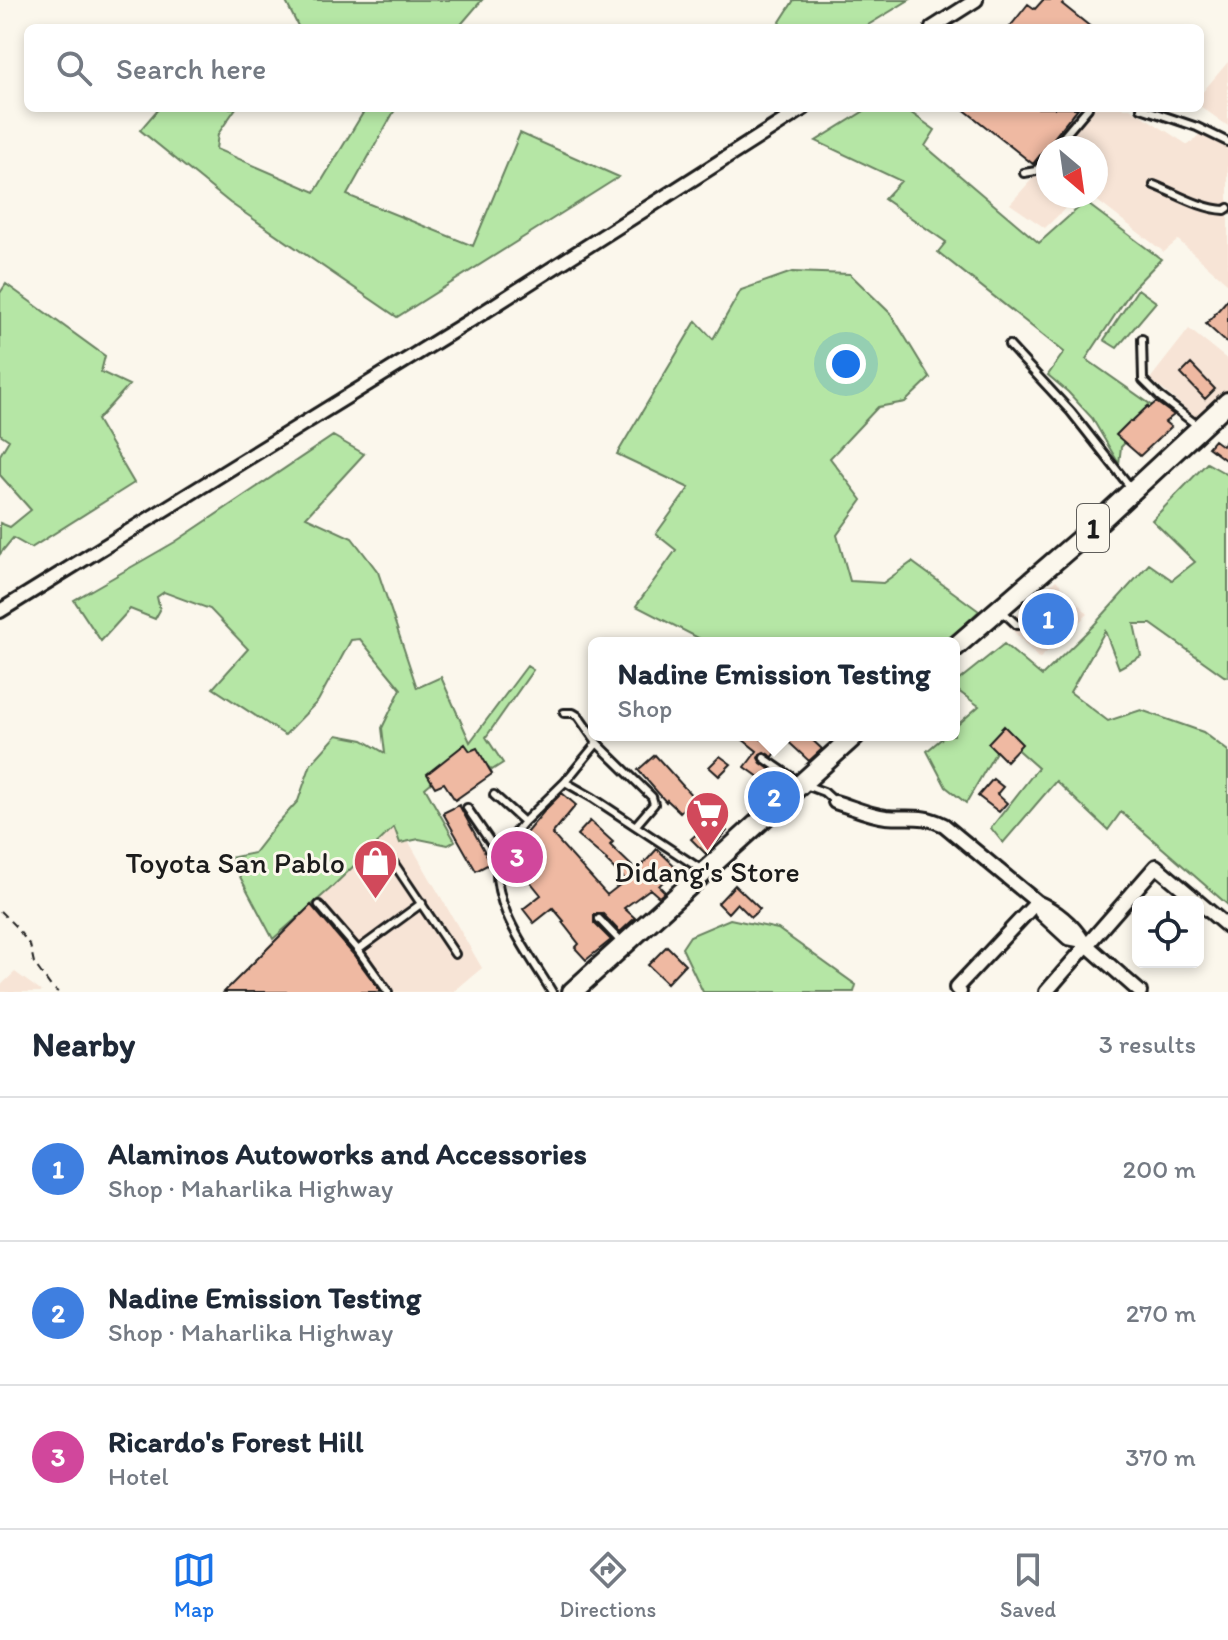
<!DOCTYPE html>
<html lang="en">
<head>
<meta charset="utf-8">
<style>
  body { margin:0; font-family:Itim,sans-serif; background:#f2f2f3; color:#1f2937 }
  .controls { position:absolute; right:24px; bottom:24px; display:grid; overflow:hidden; border-radius:12px; box-shadow:0 4px 12px #0003 }
  .controls button { width:72px; height:72px; display:grid; place-items:center; padding:0; border:0; border-bottom:2px solid #e0e1e3; background:#fff; color:#1f2937; font:40px sans-serif }
  .compass { position:absolute; left:1036px; top:136px; width:72px; height:72px; border-radius:50%; background:#fff; box-shadow:0 4px 12px #0003; rotate:151deg }
  .you { position:absolute; left:846px; top:364px; width:28px; height:28px; margin:-20px; border:6px solid #fff; border-radius:50%; background:#1a73e8; box-shadow:0 0 0 12px #1a73e833 }
  .badge { display:grid; place-items:center; width:52px; height:52px; border-radius:50%; background:#1a73e8; color:#fff; font-size:26px; font-weight:700 }
  .pin { position:absolute; translate:-50% -50%; border:4px solid #fff; box-shadow:0 2px 8px #0006 }
  .popup { position:absolute; left:588px; top:637px; width:372px; height:104px; box-sizing:border-box; display:grid; place-content:center; border-radius:12px; background:#fff; filter:drop-shadow(0 2px 6px #0005); font-size:26px; white-space:nowrap; color:#747a83 }
  .popup b { font-size:30px; color:#1f2937 }
  .popup::after { content:''; position:absolute; left:50%; top:100%; margin-left:-16px; border:16px solid transparent; border-top-color:#fff }
  .list { margin:0; padding:0; list-style:none }
  h2 { display:flex; justify-content:space-between; align-items:center; height:104px; margin:0; padding:0 32px; font-size:34px }
  h2 small { font-size:26px; font-weight:400; color:#747a83 }
  .list li { display:grid; grid-template-columns:52px 1fr auto; gap:24px; align-items:center; box-sizing:border-box; height:144px; padding:0 32px; border-top:2px solid #e0e1e3 }
  .list b { display:block; font-size:30px; white-space:nowrap }
  .list p { margin:0; font-size:26px; white-space:nowrap; color:#747a83 }
  .list em { font-size:26px; font-style:normal; color:#747a83 }
  .icon { flex:none; width:44px; height:44px; fill:none; stroke:currentColor; stroke-width:2; stroke-linecap:round; stroke-linejoin:round }
  .map { position:relative; flex:none; width:1228px; height:992px; overflow:hidden }
  .search { position:absolute; background:#fff; box-shadow:0 4px 12px #0003; left:24px; right:24px; top:24px; height:88px; display:flex; align-items:center; gap:20px; box-sizing:border-box; padding:0 28px; border-radius:12px; color:#747a83; font-size:30px }
  .sheet { height:536px; background:#fff }
  nav { display:flex; justify-content:space-around; align-items:center; box-sizing:border-box; height:112px; border-top:2px solid #e0e1e3; background:#fff; font-size:22px; color:#747a83 }
  nav a { display:grid; justify-items:center; gap:4px }
  nav .on { color:#1a73e8 }
  .map>svg:first-child { display:block }
  .built { fill:#f7e4d6 }
  .green { fill:#b5e6a5; stroke:#688160; stroke-width:2 }
  .building { fill:#efb9a2; stroke:#1c1c1c; stroke-width:2 }
  .lines { fill:none; stroke-linecap:round; stroke-linejoin:round }
  .lane-casing { stroke:#1c1c1c; stroke-width:12 }
  .street-casing { stroke:#1c1c1c; stroke-width:18 }
  .primary-casing { stroke:#1c1c1c; stroke-width:24 }
  .path { stroke:#1c1c1c; stroke-width:2; stroke-dasharray:8 6; stroke-linecap:butt }
  .lane { stroke:#fbf7ec; stroke-width:6 }
  .street { stroke:#fbf7ec; stroke-width:12 }
  .primary { stroke:#fbf7ec; stroke-width:18 }
  .labels { text-anchor:middle; dominant-baseline:central; stroke-width:6; stroke-linejoin:round; paint-order:stroke }
  .shield { fill:#fbf7ec; stroke:#5f5e5a; stroke-width:2 }
  .shield-label { font-size:28px; font-weight:bold; fill:#1c1c1c }
  .poi-label { font-size:30px; fill:#1c1c1c; stroke:#fbf7ec; text-anchor:end }
</style>
</head>
<body>
<div class="map">
<svg width="1228" height="992" viewBox="0 0 1228 992">
  <rect width="100%" height="100%" fill="#fbf7ec"/>
  <filter id="ink" filterUnits="userSpaceOnUse"><feTurbulence type="fractalNoise" baseFrequency=".0125" numOctaves="2"/><feDisplacementMap in="SourceGraphic" scale="16" xChannelSelector="R" yChannelSelector="G"/><feConvolveMatrix kernelMatrix="1 2 1 2 8 2 1 2 1" color-interpolation-filters="sRGB"/></filter>
  <g filter="url(#ink)">
    <path class="built" d="M1228 62V126L1200 106V95Z
      M1094 108H1130L1188 145 1200 134 1220 137 1228 144V284L1178 240 1164 252 1091 196H1096V148H1060Z
      M1048 161V196H1078L1045 228 1010 204Z
      M1189 329 1228 360V391L1199 420 1150 379Z
      M1056 580 1088 614 1039 659 1007 624Z
      M395 818 482 968 453 992H224L335 875Z
      M15 972 42 992H0V986Z"/>
    <path class="green" d="M285 0H482L458 28H299Z
      M794 0H909L863 28H776Z
      M159 108H236L218 134 216 149 315 192 366 108H396L347 195 473 246 520 133 619 177 397 317 230 203 140 130Z
      M869 108H913L910 112 935 130 925 146 1039 243 1085 202 1161 259 1133 288 1086 359 1157 409 1121 447 1119 464 1092 418 1068 392 1048 375 1064 352 938 252 946 242 884 199 901 181 816 141Z
      M792 272 850 274 891 314 930 378 905 402 878 407 830 458 862 500 837 535 850 581 883 583 912 562 979 611 945 643H708L636 606 676 550 656 534 689 488 617 454 696 321 713 339 741 290Z
      M6 284 105 356 101 372 129 385 97 420 134 483 31 548 13 538 0 554V523L10 527 31 510 0 475V455L9 440 0 434V293Z
      M1138 289 1156 302 1117 348 1104 340Z
      M333 436 364 454 306 517 352 538 378 572 417 688 441 677 470 742 527 666 533 670 486 737 503 763 492 770 478 758 467 752 425 788 455 841 448 845 419 839 400 843 394 827 331 888 273 939 230 858 254 853 276 825 298 801 311 764 337 735 363 740 385 753 382 728 401 689 360 639 351 640 318 701 285 735 213 688 248 649 210 609 164 592 157 597 160 610 155 619 130 609 101 641 74 600 175 542Z
      M1207 463 1228 475V677L1224 676 1151 624H1134L1141 656 1119 668 1105 631 1070 692 1108 721 1141 710 1203 732 1228 751V905L1121 812 1108 830 1056 781 1003 843 991 828 1038 768 1004 738 966 803 946 787 927 751 946 735H954V728L979 706 954 688V684L1004 644 1042 676 1093 626 1149 564 1172 580 1195 562 1152 520Z
      M730 919 778 929 856 985 854 992H703L682 948 690 936Z"/>
    <path class="building" d="M1043 0H1066L1062 4 1092 28H1009L1028 4 1035 9Z
      M962 108H1078L1033 164Z
      M1228 299V344L1206 324Z
      M1191 364 1215 389 1205 399 1181 374Z
      M1156 402 1174 415 1165 422 1171 427 1140 456 1116 435 1130 421 1131 422 1148 406 1149 408Z
      M1228 439V462L1208 447 1214 440 1222 446Z
      M1004 726 1022 744 1006 761 988 743Z
      M737 735H755L778 749 773 757 764 752 760 754 758 758 761 763 786 781 777 790 745 767 757 751Z
      M781 735H807L822 749 809 761Z
      M465 744 470 751 477 748 492 774 455 800 444 783 435 787 427 774Z
      M655 755 693 797 699 793 713 812 704 819 690 801 680 812 667 800 666 802 638 770Z
      M720 756 731 764 719 776 709 767Z
      M993 779 1003 787 997 794 1007 803 999 812 978 796Z
      M562 793 576 805 552 834 607 895 626 880 606 861 607 860 577 835 590 821 613 842 610 845 637 871 657 849 676 867 659 886 665 892 659 897 650 889 624 908 635 918 620 932 603 914 598 913 594 915V923L611 940 586 960 575 948 579 944 562 922 564 921 553 908 534 923 523 909 541 895 529 880 535 873 513 854 524 841 521 839 546 809Z
      M459 805 491 863 476 871 443 813Z
      M713 819 727 831 706 854 691 839Z
      M735 885 760 909 751 917 737 903 728 913 718 903Z
      M311 905 353 954 381 992H224Z
      M667 946 685 964 667 983 648 965Z"/>
    <g class="lines">
      <defs>
        <path id="lane" d="M1141 108 1197 127 1228 142
          M1054 148 1088 108
          M1024 173 1036 171 1048 155
          M1154 185C1177 194 1201 209 1225 210L1228 208
          M1142 339 1143 380 1159 396 1198 426
          M1009 345 1071 412 1131 488
          M1002 611 1017 625 1023 623 1047 603
          M564 713H573L578 716 597 743 652 797 654 804 636 825
          M764 758 800 783 824 792 835 802
          M565 782 597 743
          M494 795 524 822
          M467 808 498 853C489 905 527 950 552 992
          M498 853 524 822 565 782 593 798 702 870
          M391 859 455 954
          M319 905 358 950 388 992
          M599 919 621 942
          M358 950 422 903"/>
        <path id="street" d="M932 28 976 0
          M0 611 484 312 804 108
          M835 802C852 807 869 815 886 817 909 819 923 814 944 825L1037 902C1055 910 1072 924 1083 941
          M1037 902 1042 914 1068 938 1083 941
          M1088 946 1140 992
          M960 992 956 988 1037 902
          M1046 992 1156 866 1228 927"/>
        <path id="primary" d="M954 648 1086 534 1228 402
          M572 992 855 735"/>
      </defs>
      <use href="#lane" class="lane-casing"/>
      <use href="#street" class="street-casing"/>
      <use href="#primary" class="primary-casing"/>
      <path class="path" d="M0 911 16 927 30 945 34 963 52 988 58 992"/>
      <use href="#lane" class="lane"/>
      <use href="#street" class="street"/>
      <use href="#primary" class="primary"/>
    </g>
  </g>
  <defs>
    <symbol id="supermarket-pin" viewBox="-11 -11 22 30"><path d="M0 17L-7.5 6A9.5 9.5 0 1 1 7.5 6Z" fill="#d1495b" stroke="#fbf7ec"/><path d="M-6-5.5h2.5l.6 2H6L4.5 2H-2.5L-4.4-4H-6ZM-1.5 3.2a1.3 1.3 0 1 0 .1 0ZM3 3.2a1.3 1.3 0 1 0 .1 0Z" fill="#fff"/></symbol>
    <symbol id="shop-pin" viewBox="-11 -11 22 30"><path d="M0 17L-7.5 6A9.5 9.5 0 1 1 7.5 6Z" fill="#d1495b" stroke="#fbf7ec"/><path d="M-5-2.5h2.3a2.7 3.5 0 0 1 5.4 0H5L5.5 6h-11ZM-1.5-2.5h3a1.5 2.3 0 0 0-3 0Z" fill="#fff"/></symbol>
  </defs>
  <g fill-rule="evenodd">
    <use href="#supermarket-pin" x="682" y="788" width="51" height="69"/>
    <use href="#shop-pin" x="350" y="836" width="51" height="69"/>
  </g>
  <g class="labels">
    <rect class="shield" x="1077" y="504" width="32" height="48" rx="6"/>
    <g class="shield-label">
      <text x="1093" y="528">1</text>
    </g>
    <g class="poi-label">
      <text x="345" y="862">Toyota San Pablo</text>
      <text x="707" y="871" text-anchor="middle">Didang's Store</text>
    </g>
  </g>
</svg>
<div class="controls">
<button><svg class="icon" aria-label="locate" viewBox="0 0 24 24"><circle cx="12" cy="12" r="6"/><path d="M12 2v4M12 18v4M2 12h4M18 12h4"/></svg></button>
</div>
<svg class="compass" viewBox="-18 -18 36 36"><path d="M0-13l5 13h-10z" fill="#e53935"/><path d="M0 13l5-13h-10z" fill="#747a83"/></svg>
<div class="you"></div>
<div class="pin badge" style="left:1048px;top:619px;background:#3f7fe0">1</div>
<div class="pin badge" style="left:774px;top:797px;background:#3f7fe0">2</div>
<div class="popup"><b>Nadine Emission Testing</b>Shop</div>
<div class="pin badge" style="left:517px;top:857px;background:#d1479c">3</div>
<div class="search"><svg class="icon" aria-label="search" viewBox="0 0 24 24"><circle cx="10" cy="10" r="6"/><path d="M15 15l6 6"/></svg>Search here</div>
</div>
<section class="sheet">
<h2>Nearby<small>3 results</small></h2>
<ul class="list">
<li><span class="badge" style="background:#3f7fe0">1</span><div><b>Alaminos Autoworks and Accessories</b><p>Shop · Maharlika Highway</p></div><em>200 m</em></li>
<li><span class="badge" style="background:#3f7fe0">2</span><div><b>Nadine Emission Testing</b><p>Shop · Maharlika Highway</p></div><em>270 m</em></li>
<li><span class="badge" style="background:#d1479c">3</span><div><b>Ricardo's Forest Hill</b><p>Hotel</p></div><em>370 m</em></li>
</ul>
</section>
<nav>
<a class="on"><svg class="icon" aria-label="map" viewBox="0 0 24 24"><path d="M3 6l6-2 6 2 6-2v14l-6 2-6-2-6 2zM9 4v14M15 6v14"/></svg>Map</a>
<a><svg class="icon" aria-label="directions" viewBox="0 0 24 24"><path d="M12 3l9 9-9 9-9-9zM9 14v-3h6M13 9l2 2-2 2"/></svg>Directions</a>
<a><svg class="icon" aria-label="saved" viewBox="0 0 24 24"><path d="M7 4h10v16l-5-4-5 4z"/></svg>Saved</a>
</nav>
</body>
</html>
